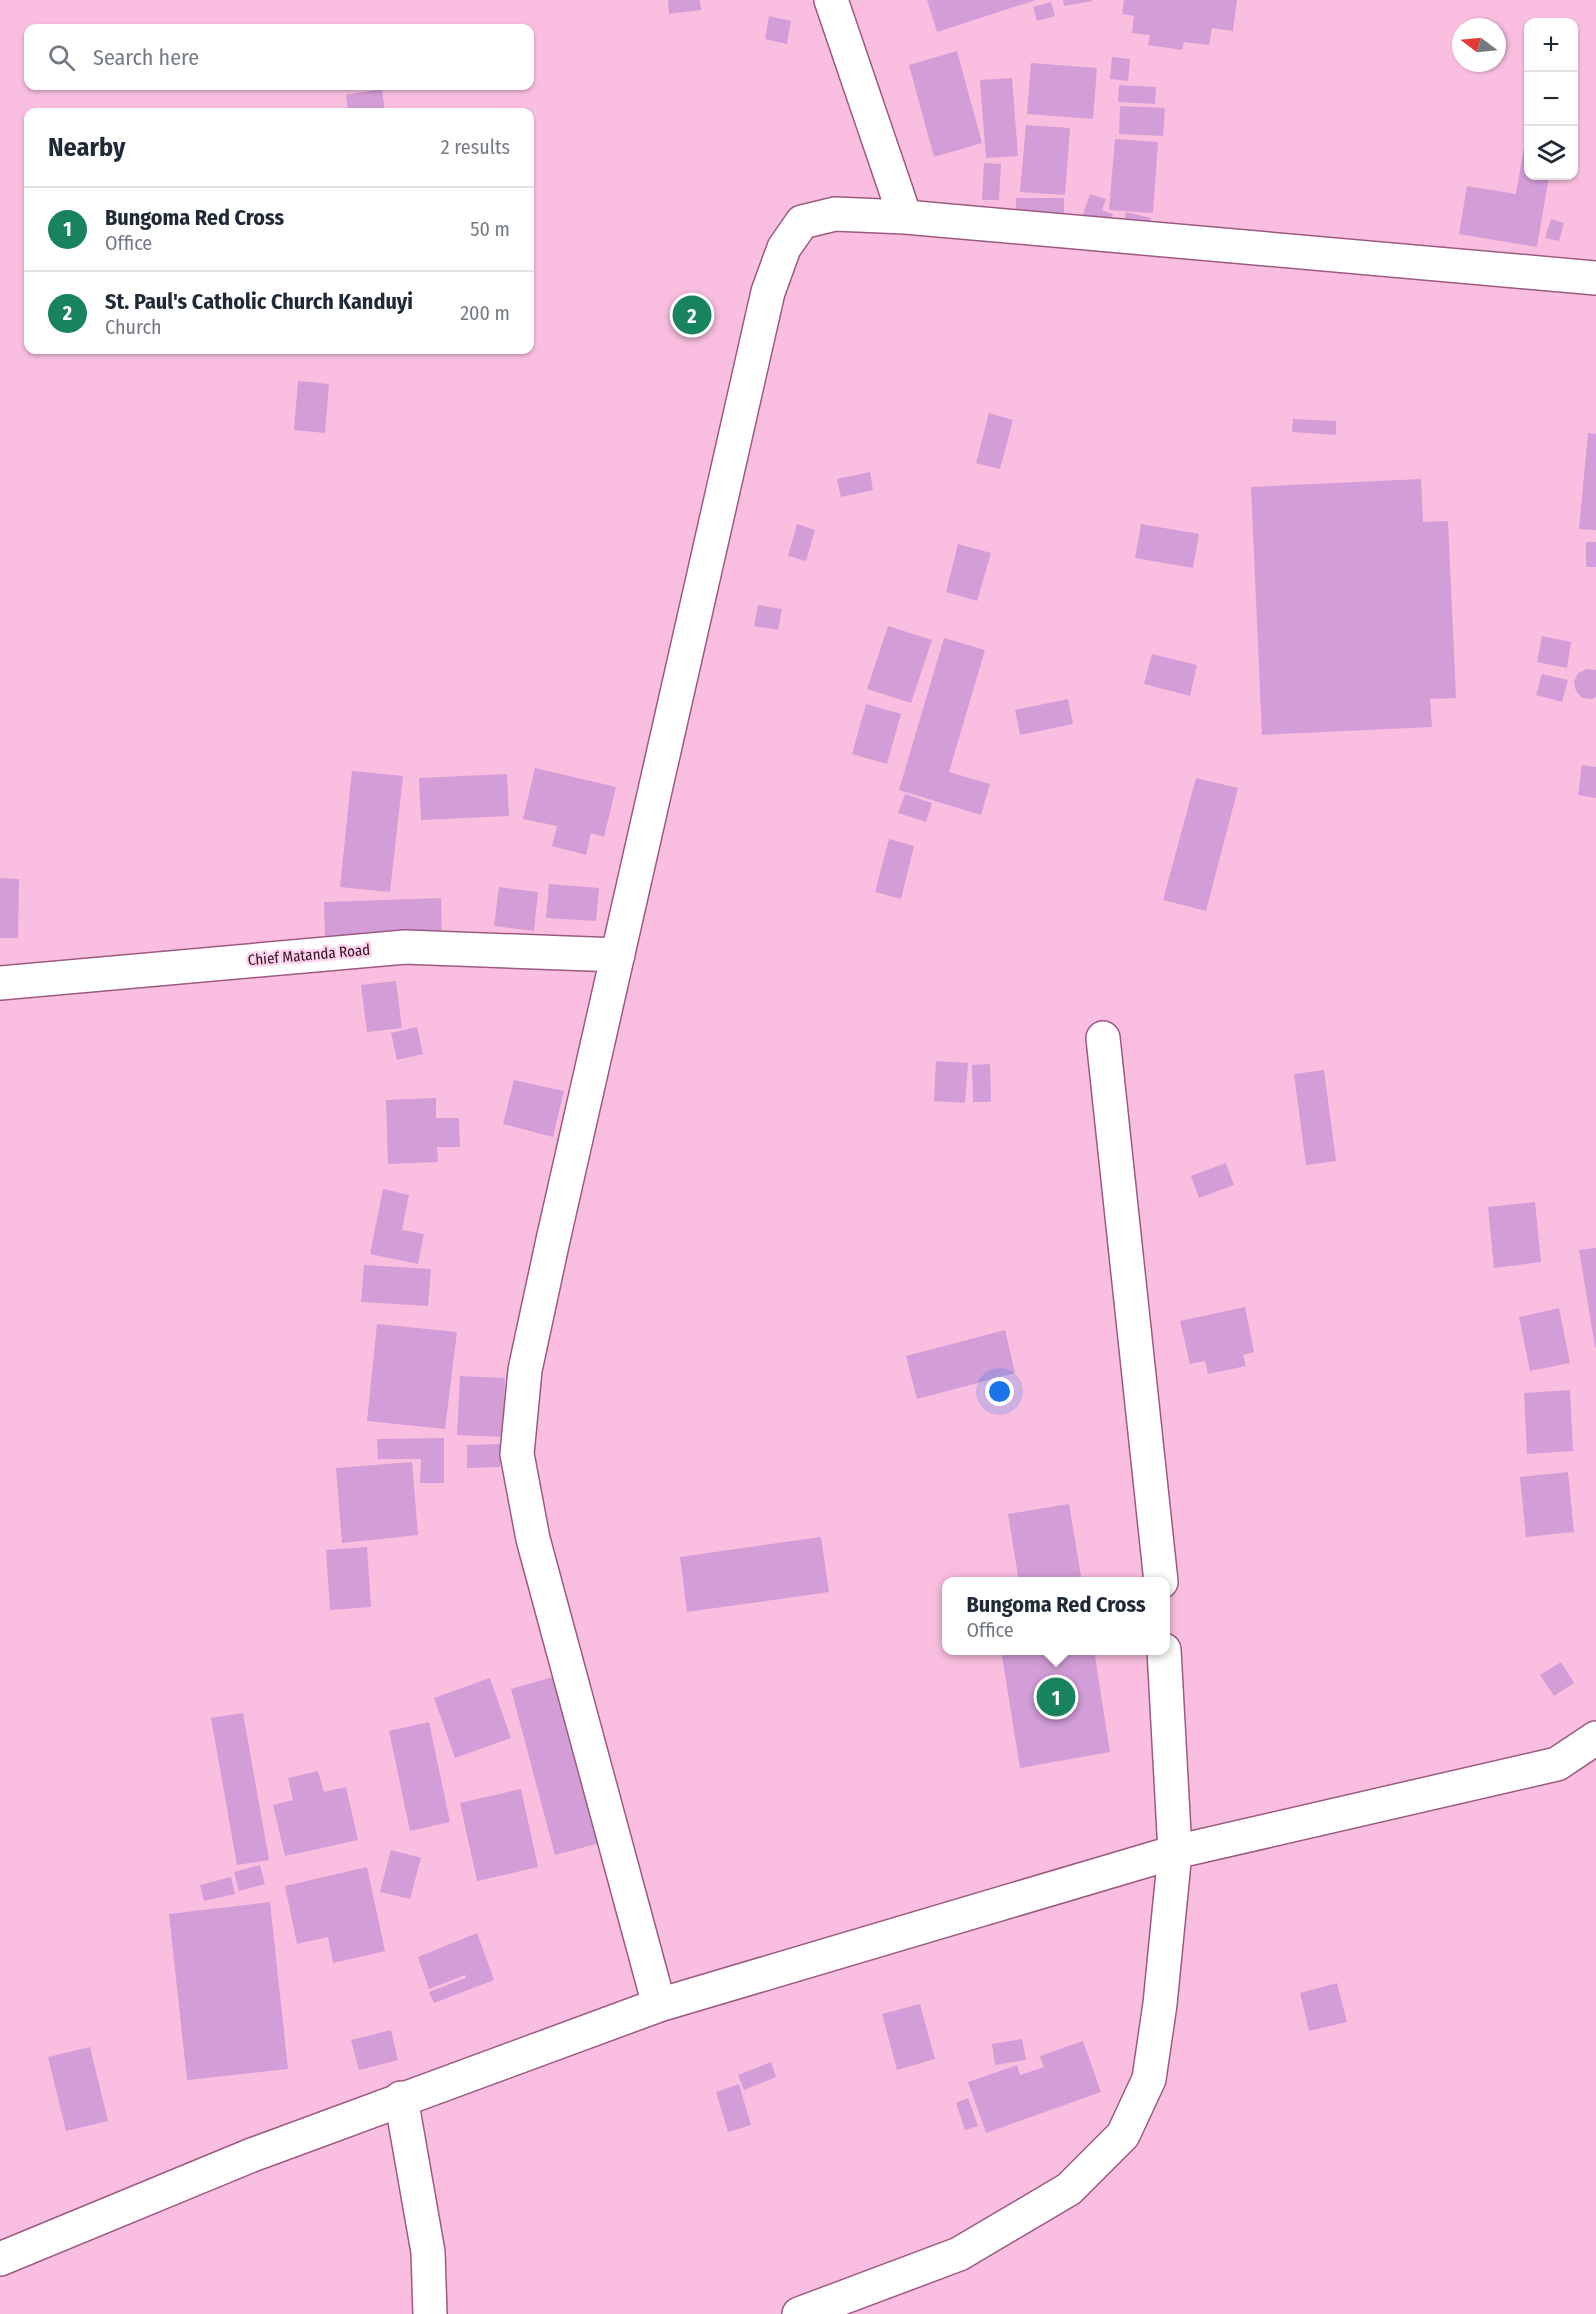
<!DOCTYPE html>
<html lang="en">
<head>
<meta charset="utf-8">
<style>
  body { margin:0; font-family:"Fira Sans Condensed",sans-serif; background:#f2f2f3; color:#1f2937 }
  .controls { position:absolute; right:18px; top:18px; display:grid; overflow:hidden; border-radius:12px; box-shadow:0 2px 4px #0004 }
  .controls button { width:54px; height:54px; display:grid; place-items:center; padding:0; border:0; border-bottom:2px solid #e0e1e3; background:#fff; color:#1f2937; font:30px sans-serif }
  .compass { position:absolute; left:1452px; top:18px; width:54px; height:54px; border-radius:50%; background:#fff; box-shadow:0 2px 4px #0004; rotate:286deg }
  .you { position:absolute; left:1000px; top:1392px; width:21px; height:21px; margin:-15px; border:4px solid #fff; border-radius:50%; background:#1a73e8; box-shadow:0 0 0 9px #1a73e833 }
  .badge { display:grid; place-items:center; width:39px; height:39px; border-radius:50%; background:#19835f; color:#fff; font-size:20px; font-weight:700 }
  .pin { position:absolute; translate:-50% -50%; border:3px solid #fff; box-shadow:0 2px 6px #0006 }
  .popup { position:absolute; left:942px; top:1577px; width:228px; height:78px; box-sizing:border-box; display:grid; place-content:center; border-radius:12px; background:#fff; filter:drop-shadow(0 2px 4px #0005); font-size:20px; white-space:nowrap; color:#747a83 }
  .popup b { font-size:22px; color:#1f2937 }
  .popup::after { content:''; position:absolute; left:50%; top:100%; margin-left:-12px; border:12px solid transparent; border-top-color:#fff }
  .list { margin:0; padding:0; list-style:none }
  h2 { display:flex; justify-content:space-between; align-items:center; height:78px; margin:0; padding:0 24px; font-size:26px }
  h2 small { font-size:20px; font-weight:400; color:#747a83 }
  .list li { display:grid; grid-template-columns:39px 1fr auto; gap:18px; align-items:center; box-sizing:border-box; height:84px; padding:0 24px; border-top:2px solid #e0e1e3 }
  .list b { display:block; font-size:22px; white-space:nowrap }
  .list p { margin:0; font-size:20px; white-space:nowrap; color:#747a83 }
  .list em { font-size:20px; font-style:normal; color:#747a83 }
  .icon { flex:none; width:33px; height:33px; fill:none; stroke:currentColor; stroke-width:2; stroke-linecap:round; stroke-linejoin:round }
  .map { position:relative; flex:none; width:1596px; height:2314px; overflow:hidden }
  .search { position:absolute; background:#fff; box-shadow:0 2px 4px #0004; left:24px; top:24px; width:510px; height:66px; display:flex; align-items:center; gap:15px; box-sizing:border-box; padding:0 21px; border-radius:12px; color:#747a83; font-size:22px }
  .panel { position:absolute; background:#fff; box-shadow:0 2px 4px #0004; left:24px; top:108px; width:510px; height:246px; border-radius:12px }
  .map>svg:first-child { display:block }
  .building { fill:#d39dd7 }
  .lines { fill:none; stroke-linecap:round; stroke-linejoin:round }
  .minor-casing { stroke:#9c5a81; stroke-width:36 }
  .minor { stroke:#fff; stroke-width:33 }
  .labels { text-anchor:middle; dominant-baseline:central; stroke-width:5; stroke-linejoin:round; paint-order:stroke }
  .street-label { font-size:15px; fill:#2f1424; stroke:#ffd1ea }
</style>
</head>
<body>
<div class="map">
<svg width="1596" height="2314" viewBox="0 0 1596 2314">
  <rect width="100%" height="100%" fill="#fabfe0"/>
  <path class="building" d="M668 0H700L701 10 669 14Z
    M927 0H1036L937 32Z
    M1063 0H1092V1L1064 6Z
    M1124 0H1237L1233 31 1212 28 1209 45 1184 42 1182 50 1148 45 1150 35 1132 33 1134 16 1122 14Z
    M1051 2 1055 16 1037 21 1033 7Z
    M769 16 791 21 787 44 765 39Z
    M957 51 982 143 934 157 909 65Z
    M1112 57 1130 59 1128 81 1110 79Z
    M1031 63 1097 68 1093 119 1027 114Z
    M1012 78 1018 156 986 158 980 80Z
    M1119 85 1156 87 1155 104 1118 102Z
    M382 89 385 112H348L346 95Z
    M1120 106 1165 108 1163 136 1119 134Z
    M1026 125 1070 128 1065 195 1020 192Z
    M1527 129 1528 176H1549L1537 247 1459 234 1467 186 1516 194Z
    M1115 139 1158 142 1153 213 1109 210Z
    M984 163 1001 164 999 200H982Z
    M1090 194 1106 199 1102 210 1113 214 1110 224 1081 220Z
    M1016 198H1064V217L1016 216Z
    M1126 212 1151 218 1148 233 1123 227Z
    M1551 219 1564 223 1559 241 1545 238Z
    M298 381 329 384 325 433 294 430Z
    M989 413 1013 420 1000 469 976 463Z
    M1293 419 1336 421V435L1292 432Z
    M1588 433 1596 434V530L1579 529Z
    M870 472 873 490 841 497 837 479Z
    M1421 479 1423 522 1448 521 1456 698 1430 699 1432 727 1262 735 1251 487Z
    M797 524 815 530 806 561 788 556Z
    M1141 524 1199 534 1193 568 1135 558Z
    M1586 542H1596V567H1586Z
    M958 544 991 553 977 601 946 592Z
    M758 605 782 609 778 630 754 626Z
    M888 626 932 640 911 703 867 689Z
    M1542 636 1571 642 1567 668 1537 662Z
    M944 638 985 650 949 772 990 784 981 815 899 790Z
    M1152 654 1197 665 1190 696 1144 684Z
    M1587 669 1596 670V697L1592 699 1582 698 1576 691 1574 682 1578 673Z
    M1542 674 1568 680 1562 702 1536 695Z
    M1068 699 1073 724 1020 735 1015 710Z
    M866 704 901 714 887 764 852 754Z
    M1582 765 1596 767V798L1578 795Z
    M535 768 616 787 604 837 591 833 586 855 552 846 557 826 523 819Z
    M352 771 403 776 390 892 340 887Z
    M507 774 509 816 421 820 419 778Z
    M1196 778 1238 788 1206 911 1163 900Z
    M905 794 932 803 926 822 898 813Z
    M889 839 914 846 901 899 875 892Z
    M0 878 19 879 18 938H0Z
    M549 884 599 888 596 921 546 918Z
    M499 887 538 892 534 931 494 926Z
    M441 898 442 936 325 939 324 902Z
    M396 981 402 1028 367 1032 361 985Z
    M417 1027 423 1054 397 1060 391 1033Z
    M936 1061 968 1063 965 1103 934 1101Z
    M990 1064 991 1102H973L972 1065Z
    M1324 1070 1336 1161 1306 1165 1294 1074Z
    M514 1080 564 1091 553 1137 503 1124Z
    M436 1098V1118H459L460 1147H437L438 1162 388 1164 386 1100Z
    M1226 1163 1234 1185 1199 1198 1191 1176Z
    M383 1189 409 1195 402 1230 424 1234 418 1264 370 1254Z
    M1535 1202 1541 1262 1494 1268 1488 1207Z
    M1596 1248V1347H1595L1579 1250Z
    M364 1265 431 1269 428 1306 361 1302Z
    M1245 1307 1254 1352 1243 1355 1246 1366 1208 1374 1205 1361 1190 1364 1180 1321Z
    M1559 1308 1570 1363 1530 1371 1519 1317Z
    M377 1324 457 1332 445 1429 367 1421Z
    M1005 1330 1015 1373 917 1399 906 1356Z
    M460 1376 505 1378 503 1437 457 1435Z
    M1570 1390 1573 1451 1527 1454 1524 1393Z
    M444 1438V1483H420L421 1459H378L377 1439Z
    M500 1444V1467L467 1468V1445Z
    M412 1462 418 1535 342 1543 336 1468Z
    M1568 1472 1574 1532 1526 1537 1520 1477Z
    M1069 1504 1082 1582H1019L1008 1514Z
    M821 1537 829 1592 687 1612 680 1557Z
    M367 1547 371 1607 330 1610 326 1550Z
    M1001 1650H1094L1110 1752 1020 1768Z
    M1561 1662 1574 1683 1554 1696 1540 1675Z
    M560 1675 604 1842 555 1855 511 1689Z
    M490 1678 511 1738 455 1758 434 1698Z
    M243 1713 269 1860 237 1865 211 1718Z
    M429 1722 450 1822 410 1831 389 1731Z
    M318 1771 324 1792 346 1787 358 1840 285 1856 273 1805 293 1800 288 1778Z
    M521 1789 538 1867 477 1881 460 1803Z
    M391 1850 421 1858 410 1899 380 1892Z
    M260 1865 265 1884 239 1891 234 1872Z
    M367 1867 385 1951 333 1963 328 1937 297 1944 285 1886Z
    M231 1877 235 1894 204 1901 200 1885Z
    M270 1902 288 2069 187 2080 169 1914Z
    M477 1933 494 1980 434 2003 429 1992 466 1978 465 1975 429 1989 418 1957Z
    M1337 1983 1347 2022 1309 2031 1300 1993Z
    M920 2004 935 2059 897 2070 882 2014Z
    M391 2030 398 2060 359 2070 351 2040Z
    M1022 2039 1026 2060 995 2065 992 2044Z
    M1083 2041 1101 2092 986 2133 968 2082 1017 2065 1020 2075 1044 2067 1040 2056Z
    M90 2047 108 2121 66 2131 48 2057Z
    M771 2062 776 2077 744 2090 738 2075Z
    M739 2084 751 2125 728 2132 716 2092Z
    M968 2098 978 2126 965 2130 956 2103Z"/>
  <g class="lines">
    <defs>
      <path id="minor" d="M831 0 905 217
        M0 983 405 947 618 955
        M1103 1038 1161 1582
        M659 2005 533 1539 517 1454 525 1370 553 1240 768 292 784 248 802 222 835 214 905 217 1596 278
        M401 2098 428 2252 430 2314
        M0 2259 252 2155 659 2005 1175 1852 1557 1764 1596 1738
        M799 2314 959 2254 1069 2189 1123 2135 1149 2079 1160 2004 1175 1852 1164 1650"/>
    </defs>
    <use href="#minor" class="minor-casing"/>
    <use href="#minor" class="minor"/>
  </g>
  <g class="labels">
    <g class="street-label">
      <text transform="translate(309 955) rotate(-5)">Chief Matanda Road</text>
    </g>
  </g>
</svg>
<div class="controls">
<button>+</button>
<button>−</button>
<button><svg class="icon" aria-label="layers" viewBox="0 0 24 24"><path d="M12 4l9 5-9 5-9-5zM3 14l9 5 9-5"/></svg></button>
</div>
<svg class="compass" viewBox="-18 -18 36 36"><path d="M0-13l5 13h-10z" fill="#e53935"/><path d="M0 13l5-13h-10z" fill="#747a83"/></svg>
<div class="you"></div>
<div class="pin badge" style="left:1056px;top:1697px">1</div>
<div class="popup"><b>Bungoma Red Cross</b>Office</div>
<div class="pin badge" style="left:692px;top:315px">2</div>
<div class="search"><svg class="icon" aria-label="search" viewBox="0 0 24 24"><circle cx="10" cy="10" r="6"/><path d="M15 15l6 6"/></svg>Search here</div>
<section class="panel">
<h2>Nearby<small>2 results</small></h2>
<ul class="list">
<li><span class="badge">1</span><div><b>Bungoma Red Cross</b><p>Office</p></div><em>50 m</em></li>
<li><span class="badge">2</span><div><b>St. Paul's Catholic Church Kanduyi</b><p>Church</p></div><em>200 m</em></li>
</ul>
</section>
</div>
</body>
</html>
